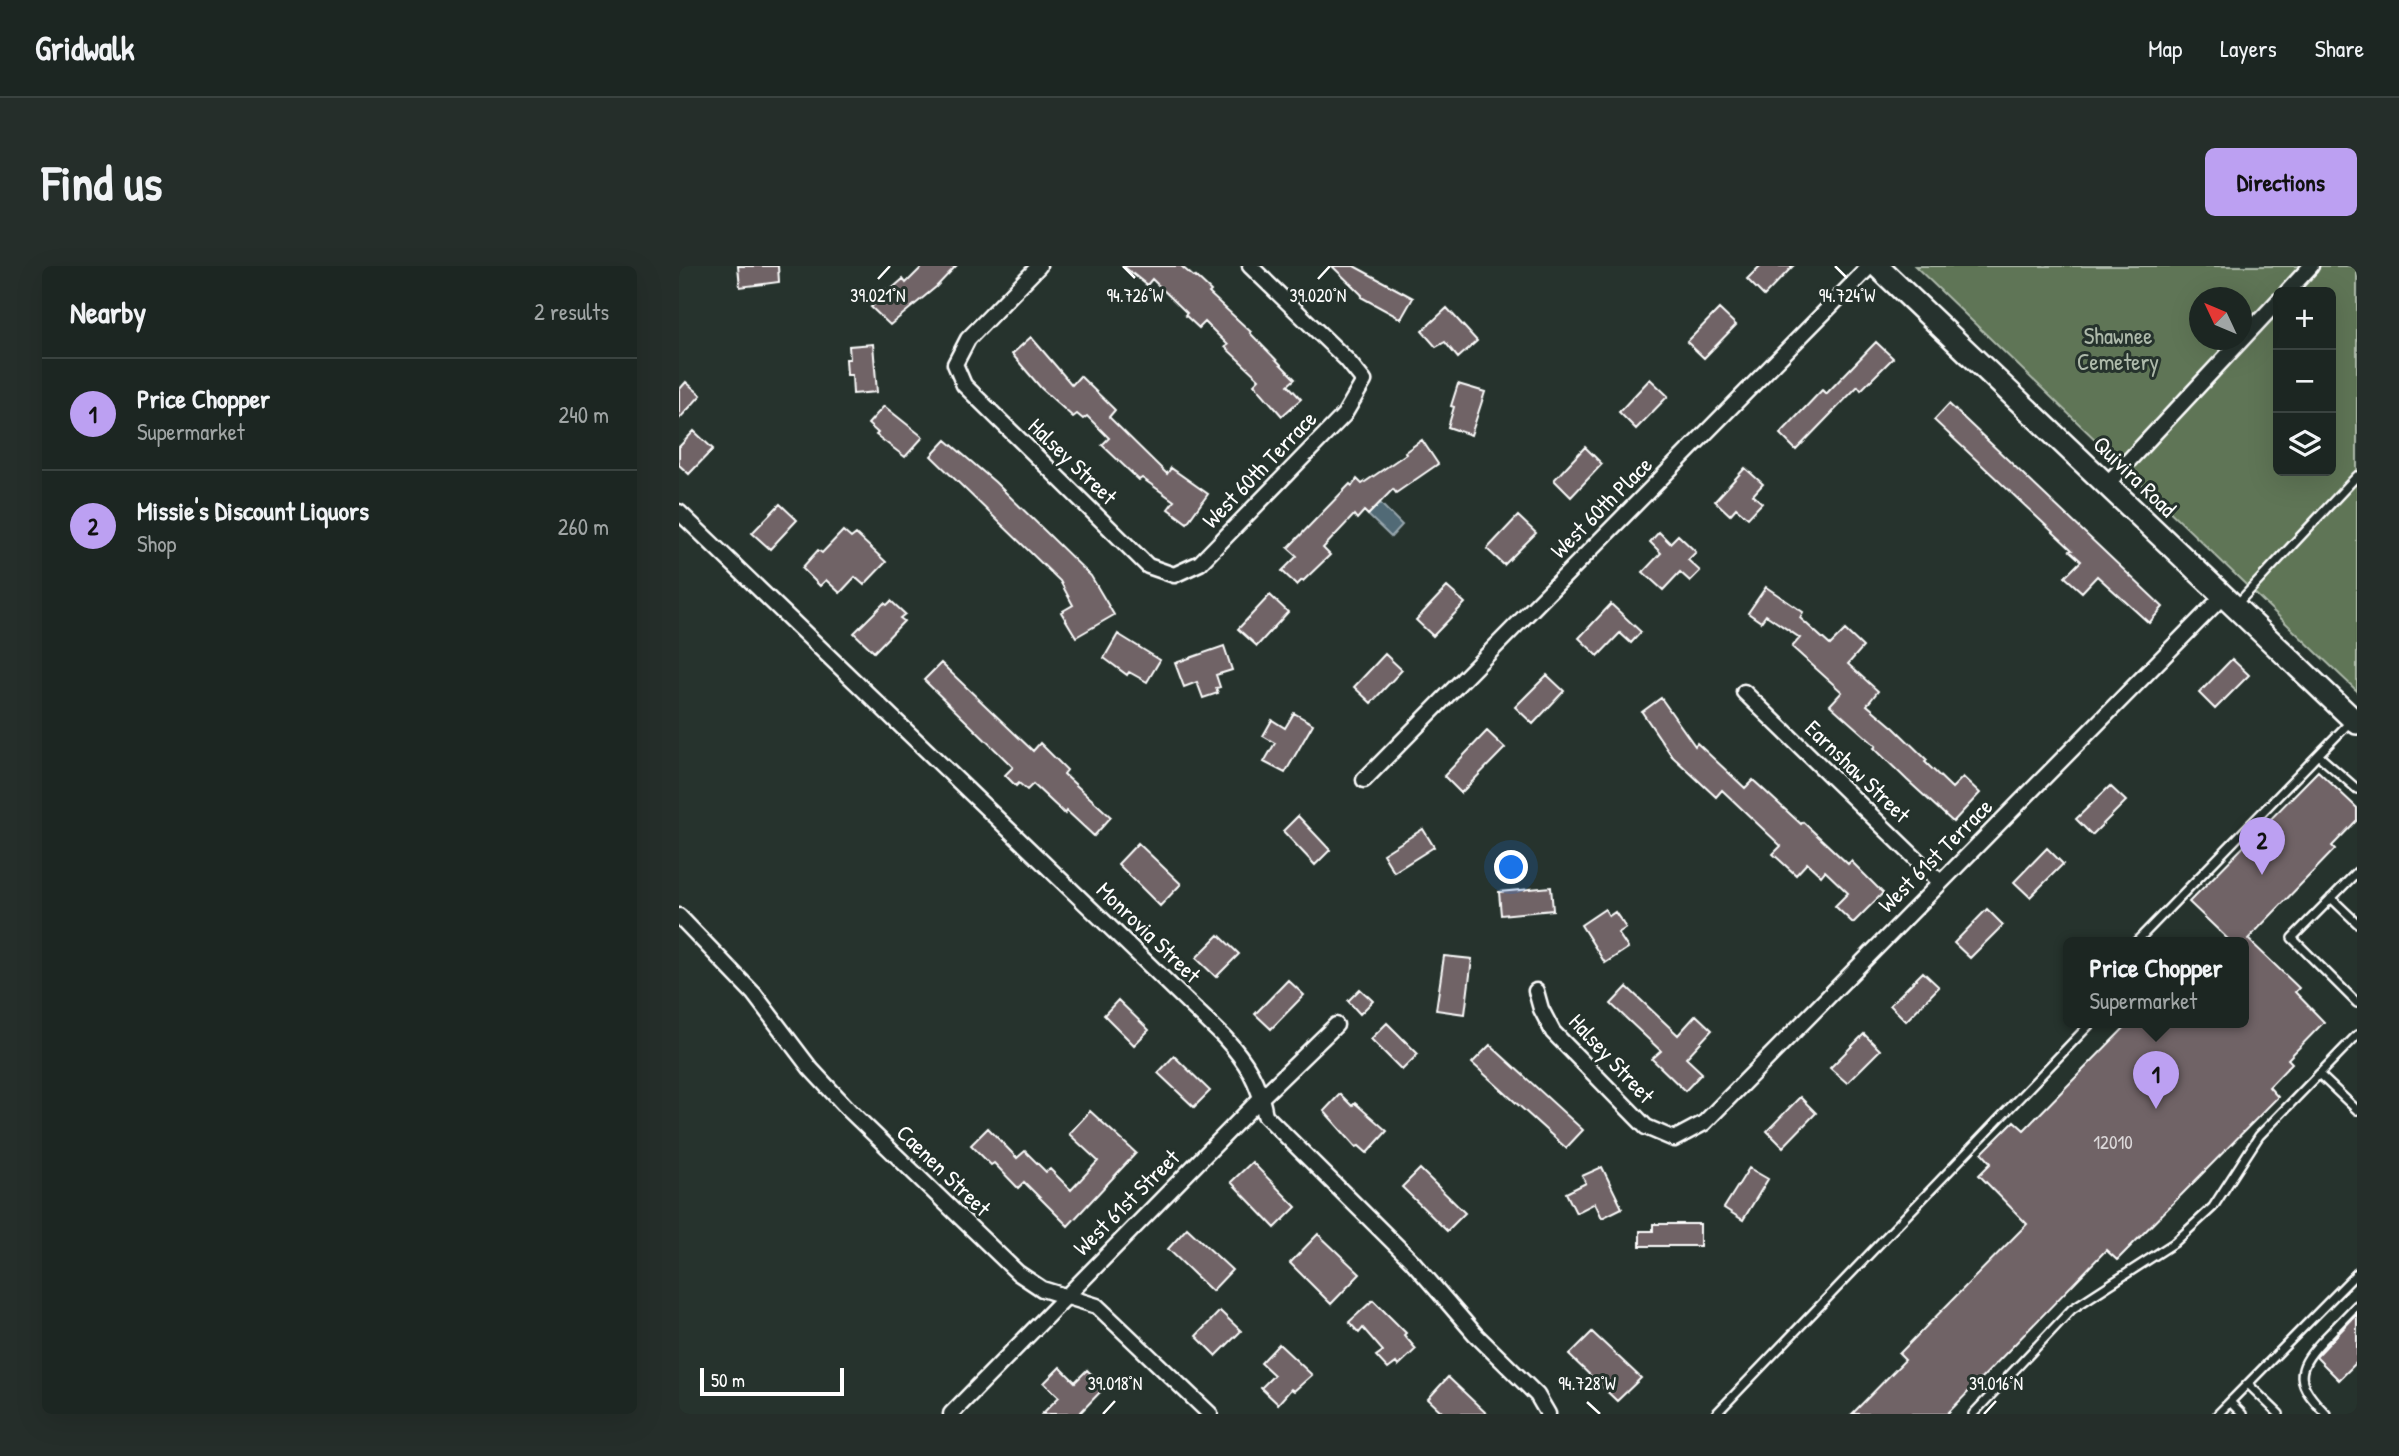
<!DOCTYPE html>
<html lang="en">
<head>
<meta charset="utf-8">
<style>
  body { margin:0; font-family:"Patrick Hand",sans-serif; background:#252e2a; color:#f1f3f6 }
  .controls { position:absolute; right:21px; top:21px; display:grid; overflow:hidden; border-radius:10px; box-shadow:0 7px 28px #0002 }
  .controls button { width:63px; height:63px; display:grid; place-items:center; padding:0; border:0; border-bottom:2px solid #3a4340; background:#1c2622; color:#f1f3f6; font:35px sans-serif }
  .compass { position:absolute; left:1510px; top:21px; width:63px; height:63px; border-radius:50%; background:#1c2622; box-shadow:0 7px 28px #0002; rotate:314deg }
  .scale { position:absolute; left:21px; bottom:18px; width:144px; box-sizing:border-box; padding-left:7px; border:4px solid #fff; border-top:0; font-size:19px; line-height:24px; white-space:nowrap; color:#fff; -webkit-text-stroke:5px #26332d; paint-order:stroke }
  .you { position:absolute; left:833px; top:602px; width:24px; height:24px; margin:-18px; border:5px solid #fff; border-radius:50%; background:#1a73e8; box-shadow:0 0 0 10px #1a73e833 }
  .badge { display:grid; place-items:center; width:46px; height:46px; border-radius:50%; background:#bca0f2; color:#111; font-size:23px; font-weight:700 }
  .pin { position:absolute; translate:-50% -58px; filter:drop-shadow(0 2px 4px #0008) }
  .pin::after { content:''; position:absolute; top:37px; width:24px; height:21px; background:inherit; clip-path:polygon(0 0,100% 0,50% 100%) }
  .popup { position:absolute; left:1384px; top:671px; width:186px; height:91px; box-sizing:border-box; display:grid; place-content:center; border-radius:10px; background:#1c2622; filter:drop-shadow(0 2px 5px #0005); font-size:23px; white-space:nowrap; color:#a0a5a5 }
  .popup b { font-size:26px; color:#f1f3f6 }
  .popup::after { content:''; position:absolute; left:50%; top:100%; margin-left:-14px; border:14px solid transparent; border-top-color:#1c2622 }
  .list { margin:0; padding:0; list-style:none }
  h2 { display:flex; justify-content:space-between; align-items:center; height:91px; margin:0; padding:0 28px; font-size:30px }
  h2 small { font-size:23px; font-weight:400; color:#a0a5a5 }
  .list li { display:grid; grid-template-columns:46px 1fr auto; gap:21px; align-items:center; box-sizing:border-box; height:112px; padding:0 28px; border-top:2px solid #3a4340 }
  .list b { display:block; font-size:26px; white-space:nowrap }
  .list p { margin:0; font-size:23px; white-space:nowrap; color:#a0a5a5 }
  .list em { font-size:23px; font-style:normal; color:#a0a5a5 }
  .icon { flex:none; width:38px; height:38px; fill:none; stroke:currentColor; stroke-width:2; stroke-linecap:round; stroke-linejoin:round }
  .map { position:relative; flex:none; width:1678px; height:1148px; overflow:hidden; border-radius:10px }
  header { display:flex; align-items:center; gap:42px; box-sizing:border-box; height:98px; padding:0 35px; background:#1c2622; border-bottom:2px solid #3a4340 }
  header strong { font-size:33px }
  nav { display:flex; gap:38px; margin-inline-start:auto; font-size:24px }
  .intro { display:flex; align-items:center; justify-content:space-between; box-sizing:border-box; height:168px; padding:0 42px }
  h1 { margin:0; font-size:49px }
  .button { padding:18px 32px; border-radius:10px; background:#bca0f2; color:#111; font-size:24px; font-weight:700 }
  main { display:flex; gap:42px; padding:0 42px }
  aside { flex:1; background:#1c2622; border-radius:10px; box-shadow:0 7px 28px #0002 }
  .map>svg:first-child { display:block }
  .green { fill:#5e7457; stroke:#aebaab; stroke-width:2; fill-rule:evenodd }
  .water { fill:#516a76; stroke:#97a6ad; stroke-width:2 }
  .building { fill:#6f6366; stroke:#fff; stroke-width:2 }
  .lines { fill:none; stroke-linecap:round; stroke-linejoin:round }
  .service-casing { stroke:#fff; stroke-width:12 }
  .minor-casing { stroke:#fff; stroke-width:19 }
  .secondary-casing { stroke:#fff; stroke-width:26 }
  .service { stroke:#26332d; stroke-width:7 }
  .minor { stroke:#26332d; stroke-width:14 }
  .secondary { stroke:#26332d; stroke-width:21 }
  .ticks { fill:none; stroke:#fff; stroke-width:2.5 }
  .labels { text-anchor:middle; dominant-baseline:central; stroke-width:6; stroke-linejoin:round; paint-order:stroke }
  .number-label { font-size:19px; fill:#dbd8d9 }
  .park-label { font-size:23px; fill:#aebaab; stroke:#26332d }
  .street-label { font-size:23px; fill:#fff; stroke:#26332d }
  .ticks-label { font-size:18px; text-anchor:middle; fill:#fff; stroke:#26332d; stroke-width:6; stroke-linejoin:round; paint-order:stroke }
</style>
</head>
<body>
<header>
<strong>Gridwalk</strong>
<nav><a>Map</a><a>Layers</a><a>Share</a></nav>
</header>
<div class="intro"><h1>Find us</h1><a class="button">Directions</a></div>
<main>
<aside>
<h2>Nearby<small>2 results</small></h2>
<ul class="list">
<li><span class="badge">1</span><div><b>Price Chopper</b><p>Supermarket</p></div><em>240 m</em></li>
<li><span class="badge">2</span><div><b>Missie's Discount Liquors</b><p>Shop</p></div><em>260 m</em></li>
</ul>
</aside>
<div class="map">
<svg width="1678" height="1148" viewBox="0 0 1678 1148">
  <rect width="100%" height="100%" fill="#26332d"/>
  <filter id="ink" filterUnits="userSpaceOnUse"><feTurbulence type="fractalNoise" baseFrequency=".0143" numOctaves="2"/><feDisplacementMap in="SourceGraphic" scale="14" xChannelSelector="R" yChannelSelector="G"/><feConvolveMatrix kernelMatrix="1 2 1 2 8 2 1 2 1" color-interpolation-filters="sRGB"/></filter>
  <g filter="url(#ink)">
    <path class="green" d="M1236 0H1678V425L1615 365ZM1599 26H1652V205H1599ZM1520 32H1562V74H1520Z"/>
    <path class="water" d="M701 237 723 259 712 271 689 249Z"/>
    <path class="building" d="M59 0H99L100 16 61 21Z
      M244 0H277L257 21 211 59 192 41 196 38 193 35 206 23 209 26 224 13 227 17Z
      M444 0H502L516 12 517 11 532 25 530 27 572 66 571 67 616 113 609 119 622 133 603 150 575 118 580 113 546 81 549 79 526 56 520 62 506 49 508 47 473 13 468 19Z
      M653 0H675L734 32 722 53 682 31 683 29Z
      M1081 0H1114L1085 30 1068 13Z
      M768 42 798 75 779 92 766 76 757 81 743 65Z
      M1040 43 1057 59 1025 92 1008 76Z
      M352 71 393 119 401 110 436 144 430 151 488 208 492 202 529 228 508 257 489 243 495 235 463 212 460 214 423 179 430 172 408 150 404 153 398 148 394 151 362 122 333 88Z
      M1197 76 1214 92 1182 124 1179 120 1117 184 1101 168 1143 124 1147 128Z
      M194 78 198 126 174 128 173 109H168L167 93H171L170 80Z
      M971 113 989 130 957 163 940 146Z
      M7 116 22 129 0 153V124Z
      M779 118 806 126 792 169 769 161 775 141 772 140Z
      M1270 138 1484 341 1470 357 1418 310 1403 326 1386 311 1402 295 1391 285 1393 284 1255 154Z
      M205 140 244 171 226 191 197 169 199 167 189 158Z
      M15 165 34 183 10 208 0 199V181Z
      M267 174 316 216 412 310 435 349 397 371 382 346 394 339 381 315 252 190Z
      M743 174 759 198 717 227 714 223 689 249 685 245 678 253 675 249 644 282 651 289 624 315 623 314 618 319 603 305 618 290 609 282 671 218 673 220 678 213 683 218 727 188 726 186Z
      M906 181 923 198 892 231 875 214Z
      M1066 202 1084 218 1074 229 1083 237 1069 252 1057 242 1051 249 1036 235Z
      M101 238 118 254 91 283 73 267Z
      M839 250 857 267 825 299 808 283Z
      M164 265 172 272 177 268 207 296 185 319 176 311 161 327 147 314 141 320 123 302 139 284 143 287Z
      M980 266 991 277 999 269 1017 286 1009 294 1021 305 1011 315 1001 306 984 324 964 306 982 287 971 276Z
      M768 321 786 337 754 370 737 354Z
      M1087 321 1124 346 1121 352 1151 379 1166 364 1184 381 1169 398 1199 425 1188 439 1215 462 1248 494 1246 496 1273 522 1284 511 1301 527 1274 556 1228 514 1195 482 1197 480 1151 439 1163 426 1113 381 1121 372 1087 349 1082 356 1069 347Z
      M591 329 609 346 578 380 559 363Z
      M212 335 226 348 221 352 225 355 195 386 175 367 205 337 208 339Z
      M932 338 962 366 952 377 941 367 919 390 900 372Z
      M439 368 481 394 468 416 450 406 448 409 425 392Z
      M545 380 553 404 537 409 541 421 537 422 539 427 524 432 518 416 505 421 496 397Z
      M706 388 723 404 692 437 675 421Z
      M1553 393 1570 409 1536 443 1520 427Z
      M262 397 354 485 361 477 388 504 385 508 432 551 415 570 388 545 386 548 354 518 348 524 340 517 337 520 326 509 334 501 245 414Z
      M868 409 885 425 854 458 836 441Z
      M982 432 1016 480 1018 477 1066 522 1074 514 1122 558 1124 556 1169 598 1172 595 1204 627 1174 657 1156 640 1169 627 1146 605 1142 610 1128 597 1117 609 1094 588 1102 580 1043 524 1037 531 993 490 963 446Z
      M615 447 634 458 606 507 585 496 596 477 584 470 593 454 606 462Z
      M808 465 826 482 782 527 765 510Z
      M1639 505 1678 542V554L1653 580 1656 583 1569 673 1620 722 1616 726 1645 756 1609 793 1613 797 1590 821 1599 831 1438 994 1427 984 1268 1148H1173L1226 1094 1220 1088 1348 958 1300 909 1312 897 1303 887 1335 855 1345 864 1450 757H1564V677H1553L1510 636Z
      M1431 520 1447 535 1413 569 1397 553Z
      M619 550 651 584 636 599 604 565Z
      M744 563 755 581 715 606 704 588Z
      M459 577 502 618 481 640 439 598Z
      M1368 582 1384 598 1351 631 1335 616Z
      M872 621 874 644 822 649 820 626Z
      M926 643 930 650 936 646 947 662 939 667 949 682 926 697 902 659Z
      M1308 643 1324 659 1291 692 1275 677Z
      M540 669 560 688 537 711 517 692Z
      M765 690 793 693 786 748 757 744Z
      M1244 706 1260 721 1227 755 1211 739Z
      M609 714 625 729 592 763 576 748Z
      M948 721 999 769 1017 749 1033 764 1007 792 1023 807 1006 825 973 793 982 785 932 738Z
      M681 723 694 735 681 748 669 735Z
      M439 734 470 764 455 779 425 749Z
      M708 757 739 788 723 804 692 773Z
      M1185 768 1201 784 1168 817 1151 802Z
      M811 779 904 864 887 882 793 797Z
      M495 790 531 825 515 841 479 807Z
      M661 828 673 840 676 837 708 865 688 887 680 880 677 881 645 845Z
      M1121 831 1137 847 1104 881 1088 865Z
      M411 845 457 887 389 960 345 916 339 922 315 897 312 899 292 879 309 862 338 892 346 885 367 906 371 903 392 924 419 895 390 868Z
      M573 896 617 941 596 962 552 916Z
      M923 901 943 942 923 952 916 937 897 947 887 927 907 917 903 910Z
      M1070 902 1089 913 1064 954 1045 942Z
      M741 903 786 947 768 965 723 921Z
      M974 958H1021V980H961V965H974Z
      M508 962 553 1004 533 1025 489 983Z
      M639 968 681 1008 652 1038 611 997Z
      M694 1034 727 1067 725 1069 737 1083 719 1100 717 1097 709 1103 697 1090 704 1085 684 1062 680 1067 670 1056Z
      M541 1045 562 1065 537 1090 517 1070Z
      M1678 1048V1096L1660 1114 1637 1091Z
      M913 1066 962 1112 938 1135 890 1089Z
      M600 1078 633 1109 615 1125 612 1123 599 1138 582 1122 595 1109 582 1097Z
      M381 1101 396 1116 408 1104 426 1121 400 1148H363L380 1131 365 1117Z
      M769 1111 808 1148H765L749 1133Z"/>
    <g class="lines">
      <defs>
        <path id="service" d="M1558 338 1678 210
          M1639 489 1678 523
          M1678 606 1613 672 1678 737
          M1652 632 1678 657
          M1456 677 1671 456
          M1640 808 1678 844
          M1569 1118 1600 1148
          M1551 1136 1563 1148
          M1037 1148 1412 757
          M1294 1148 1393 1043 1495 977 1534 941 1580 870 1678 769
          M1539 1148 1678 1007
          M1647 1148C1618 1118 1614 1106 1643 1075 1655 1063 1666 1051 1678 1039"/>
        <path id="minor" d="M360 0 289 73 276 98 285 119 469 300 495 309 521 297 665 149 685 115 668 94 571 0
          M1608 26 1632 0
          M1427 219 1599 35
          M0 246 545 771C567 795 580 816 586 849L733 995 796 1068 858 1129 869 1148
          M1065 426 1261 616
          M685 514 1191 0
          M0 650 75 728 131 802 171 845 339 1007 363 1023 418 1040 531 1148
          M857 725 862 743 874 766 967 861 995 873 1025 857 1543 331
          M272 1148 583 831 657 759"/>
        <path id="secondary" d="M1198 0 1678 457"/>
      </defs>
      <use href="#service" class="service-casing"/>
      <use href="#minor" class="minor-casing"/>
      <use href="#secondary" class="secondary-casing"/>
      <use href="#service" class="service"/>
      <use href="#minor" class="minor"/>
      <use href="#secondary" class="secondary"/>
    </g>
  </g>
  <path class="ticks" d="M444 0 456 12M1156 0 1168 12M199 13 211 0M639 13 651 0M908 1136 921 1148M424 1148 436 1135M1305 1148 1317 1135"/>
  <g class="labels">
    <g class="number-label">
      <text x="1434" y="876">12010</text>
    </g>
    <g class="park-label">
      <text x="1439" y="69">Shawnee<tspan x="1439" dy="26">Cemetery</tspan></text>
    </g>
    <g class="street-label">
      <text transform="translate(394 195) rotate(44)">Halsey Street</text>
      <text transform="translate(580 203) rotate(-46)">West 60th Terrace</text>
      <text transform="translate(1456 210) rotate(44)">Quivira Road</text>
      <text transform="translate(922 241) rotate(-45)">West 60th Place</text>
      <text transform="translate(1179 505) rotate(44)">Earnshaw Street</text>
      <text transform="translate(1256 589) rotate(-45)">West 61st Terrace</text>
      <text transform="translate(470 666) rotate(44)">Monrovia Street</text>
      <text transform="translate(933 792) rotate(47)">Halsey Street</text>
      <text transform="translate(265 904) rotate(44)">Caenen Street</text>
      <text transform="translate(447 936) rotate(-45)">West 61st Street</text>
    </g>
  </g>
  <g class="ticks-label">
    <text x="456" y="36">94.726°W</text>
    <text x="1168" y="36">94.724°W</text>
    <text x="199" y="36">39.021°N</text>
    <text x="639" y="36">39.020°N</text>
    <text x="436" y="1124">39.018°N</text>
    <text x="1317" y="1124">39.016°N</text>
    <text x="908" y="1124">94.728°W</text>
  </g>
</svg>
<div class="controls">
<button>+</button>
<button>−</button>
<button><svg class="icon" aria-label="layers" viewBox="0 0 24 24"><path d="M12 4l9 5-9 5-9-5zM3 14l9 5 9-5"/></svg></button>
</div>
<svg class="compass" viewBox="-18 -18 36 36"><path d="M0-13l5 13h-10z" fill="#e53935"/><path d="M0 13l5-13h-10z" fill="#a0a5a5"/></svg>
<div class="scale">50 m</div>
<div class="you"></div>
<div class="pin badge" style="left:1477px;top:843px">1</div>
<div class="popup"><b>Price Chopper</b>Supermarket</div>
<div class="pin badge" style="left:1583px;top:609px">2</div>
</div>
</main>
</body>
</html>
